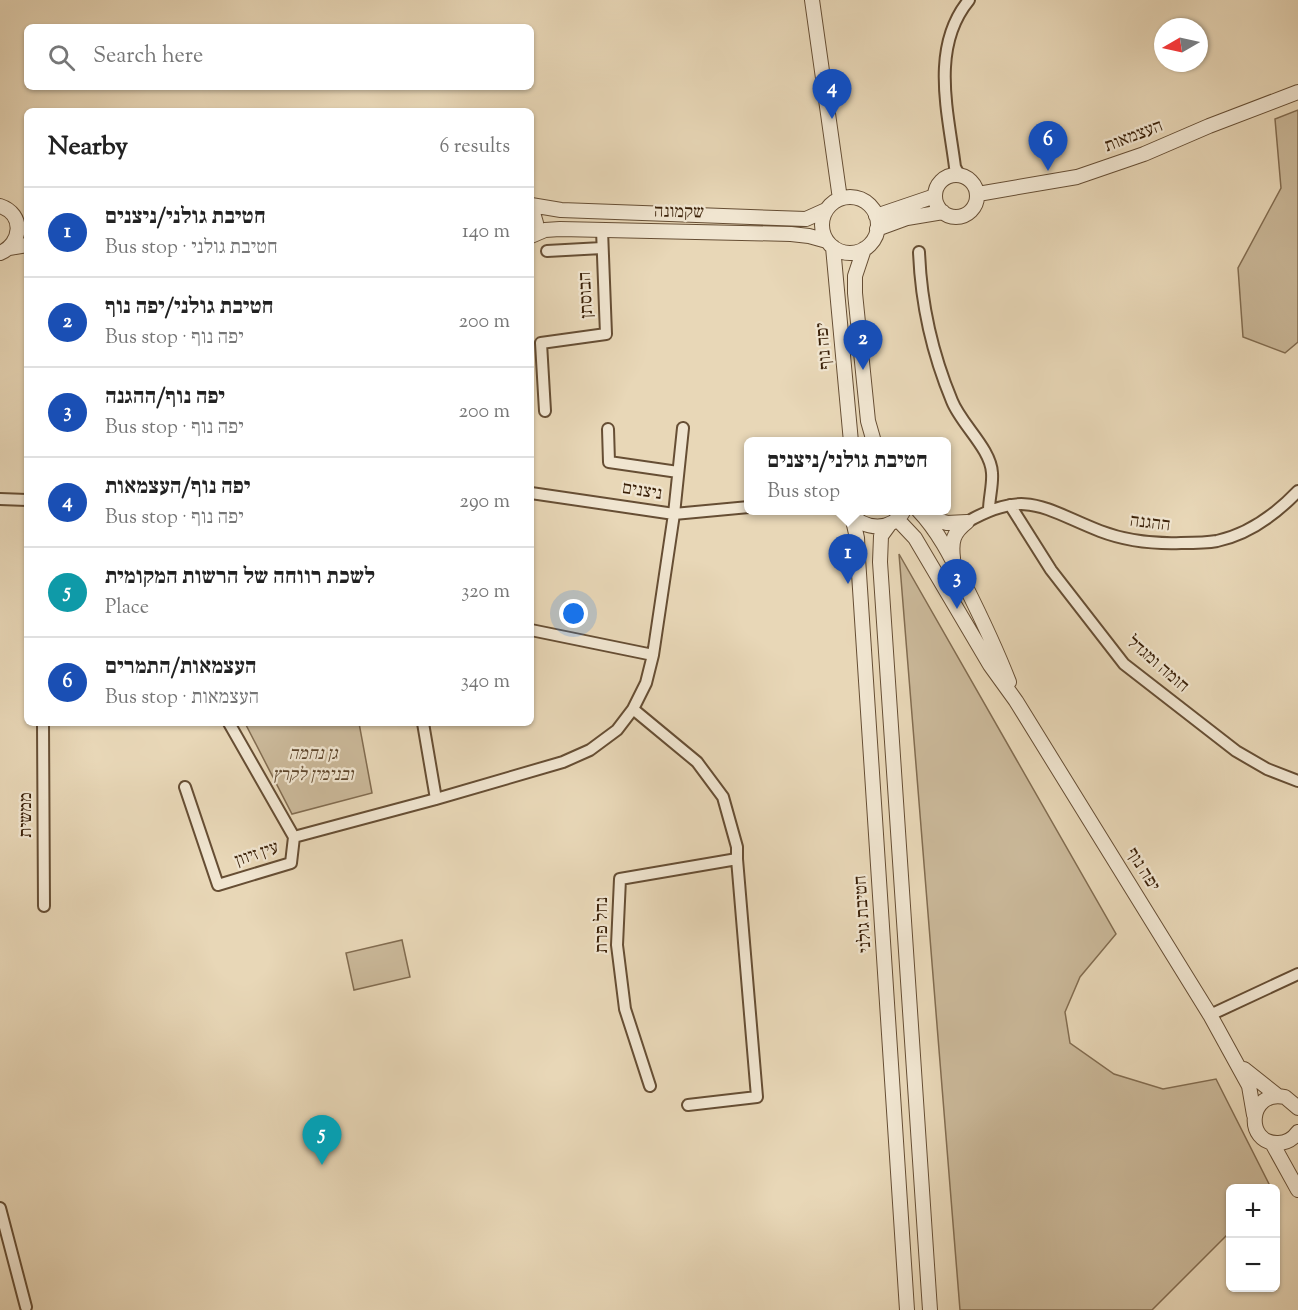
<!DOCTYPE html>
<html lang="en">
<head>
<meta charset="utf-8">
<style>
  body { margin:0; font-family:"Sorts Mill Goudy","Frank Ruhl Libre",serif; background:#f6f6f6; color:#222 }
  .controls { position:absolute; right:18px; bottom:18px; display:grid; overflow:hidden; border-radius:9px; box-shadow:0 2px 4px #0004 }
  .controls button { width:54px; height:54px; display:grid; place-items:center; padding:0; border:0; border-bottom:2px solid #e0e0e0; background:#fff; color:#222; font:30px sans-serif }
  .compass { position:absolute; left:1154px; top:18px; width:54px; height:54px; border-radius:50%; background:#fff; box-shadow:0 2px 4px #0004; rotate:261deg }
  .you { position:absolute; left:574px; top:614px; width:21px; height:21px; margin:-15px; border:4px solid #fff; border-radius:50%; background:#1a73e8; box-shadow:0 0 0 9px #1a73e833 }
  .badge { display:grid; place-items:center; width:39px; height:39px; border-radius:50%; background:#8f2418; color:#fff; font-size:20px; font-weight:700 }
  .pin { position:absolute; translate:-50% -50px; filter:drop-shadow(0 2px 3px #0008) }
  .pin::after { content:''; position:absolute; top:32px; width:21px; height:18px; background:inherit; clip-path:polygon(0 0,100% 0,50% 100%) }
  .popup { position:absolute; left:744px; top:437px; width:207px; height:78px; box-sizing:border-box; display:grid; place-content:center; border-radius:9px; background:#fff; filter:drop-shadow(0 2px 4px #0005); font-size:20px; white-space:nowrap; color:#767676 }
  .popup b { font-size:22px; color:#222 }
  .popup::after { content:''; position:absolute; left:50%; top:100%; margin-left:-12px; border:12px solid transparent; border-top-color:#fff }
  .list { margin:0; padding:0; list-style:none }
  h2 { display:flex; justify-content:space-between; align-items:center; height:78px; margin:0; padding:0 24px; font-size:26px }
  h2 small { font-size:20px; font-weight:400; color:#767676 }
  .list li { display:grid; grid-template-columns:39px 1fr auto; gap:18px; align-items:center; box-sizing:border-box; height:90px; padding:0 24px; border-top:2px solid #e0e0e0 }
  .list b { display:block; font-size:22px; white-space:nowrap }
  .list p { margin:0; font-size:20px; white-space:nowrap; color:#767676 }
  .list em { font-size:20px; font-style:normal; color:#767676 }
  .icon { flex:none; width:33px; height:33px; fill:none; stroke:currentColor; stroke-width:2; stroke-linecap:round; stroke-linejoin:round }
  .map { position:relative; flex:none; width:1298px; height:1310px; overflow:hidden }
  .search { position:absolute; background:#fff; box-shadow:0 2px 4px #0004; left:24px; top:24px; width:510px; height:66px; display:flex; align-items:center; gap:15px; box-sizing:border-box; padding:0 21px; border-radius:9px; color:#767676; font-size:22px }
  .panel { position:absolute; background:#fff; box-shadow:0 2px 4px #0004; left:24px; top:108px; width:510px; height:618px; border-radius:9px }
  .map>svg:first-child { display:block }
  .green { fill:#cab899; stroke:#826c50; stroke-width:1.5 }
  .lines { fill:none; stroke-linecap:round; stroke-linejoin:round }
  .minor-casing { stroke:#664e34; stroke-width:14 }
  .tertiary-casing { stroke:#664e34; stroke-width:16 }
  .minor { stroke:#f0e5d0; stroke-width:10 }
  .tertiary { stroke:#f0e5d0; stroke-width:14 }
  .labels { text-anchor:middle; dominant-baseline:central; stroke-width:4.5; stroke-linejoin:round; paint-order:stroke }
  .street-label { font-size:18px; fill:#3a2008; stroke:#f0e5d0 }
  .park-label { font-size:18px; font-style:italic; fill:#5e462c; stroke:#f0e5d0 }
</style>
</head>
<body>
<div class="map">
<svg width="1298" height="1310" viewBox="0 0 1298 1310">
  <rect width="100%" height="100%" fill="#e8d7b7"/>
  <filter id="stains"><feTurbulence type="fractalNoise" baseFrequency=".00333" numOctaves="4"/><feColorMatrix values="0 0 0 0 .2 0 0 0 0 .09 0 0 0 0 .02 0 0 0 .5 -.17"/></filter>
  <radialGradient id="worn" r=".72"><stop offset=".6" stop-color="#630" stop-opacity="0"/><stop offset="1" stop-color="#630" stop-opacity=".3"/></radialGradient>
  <path class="green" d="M1298 110V342L1285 353 1243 337 1238 268 1281 188 1275 119Z
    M899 554 1116 934 1080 977 1065 1012 1070 1043 1114 1074 1163 1089 1216 1079 1271 1188H1230V1232L1152 1310H960Z
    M245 723H359L372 793 292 814Z
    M402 940 410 977 354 990 346 953Z"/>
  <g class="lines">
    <defs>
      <path id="minor" d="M959 175 955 167C948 112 930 47 969 0
        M547 251 602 248
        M919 252C921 304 932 353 952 401 961 424 991 449 992 473 993 485 989 498 989 510
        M545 411 541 343 606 334 602 230
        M608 429 609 462 678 472
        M531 493 674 514 749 507
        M0 499 27 500
        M1010 505 1051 570 1124 664 1236 751 1267 769 1298 781
        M967 522C1026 488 1044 509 1100 531 1126 541 1153 544 1181 543 1193 543 1206 543 1217 541 1249 534 1276 514 1298 491
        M531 630 653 655
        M633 709 697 762 723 797 737 847V859L620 879 617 945 625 1009 650 1086
        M43 723 44 906
        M423 723 436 799
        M185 787 218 885 291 863 294 837 229 723
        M294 837 436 799 563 762 590 750 617 730 633 709 646 683 653 655 674 514 683 428
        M1210 1015 1298 974
        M688 1105 757 1097 737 859
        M0 1208 26 1307"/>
      <path id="tertiary" d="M812 0 840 199
        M935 196a21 21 0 1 1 42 0a21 21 0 1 1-42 0Z
        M978 194 1077 177 1144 154 1209 126 1298 92
        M822 225a28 28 0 1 1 56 0a28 28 0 1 1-56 0Z
        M531 205 561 210 806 219 826 210
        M0 206C25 214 22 244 0 253
        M531 206 536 223 531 234
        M876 216 935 196
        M877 229 907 218 943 212
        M531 236 545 230 560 229 791 234 809 236 827 241
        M833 247 851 442
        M9 248 27 245
        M864 249 855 276V293L868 421 874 442
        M918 510C939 532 952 559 965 585 981 617 996 649 1009 682
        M850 512C863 531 893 532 904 510
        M852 516 857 538 858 558 907 1310
        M924 516 947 523 967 522
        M898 520 915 538 990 665 1016 701 1210 1015 1249 1086 1254 1115
        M889 525 881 536 880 562 930 1310
        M953 558C951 541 953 533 967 522
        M1244 1069 1278 1096
        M1298 1108 1285 1097C1248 1089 1244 1144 1278 1143 1287 1143 1293 1139 1298 1132
        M1272 1143 1298 1190"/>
    </defs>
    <use href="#minor" class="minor-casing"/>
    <use href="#tertiary" class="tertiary-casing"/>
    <use href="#minor" class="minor"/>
    <use href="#tertiary" class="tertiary"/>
  </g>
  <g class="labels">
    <g class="street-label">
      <text transform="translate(1134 137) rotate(-21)">העצמאות</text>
      <text transform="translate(679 213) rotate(1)">שקמונה</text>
      <text transform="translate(587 295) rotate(-93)">הבוסתן</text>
      <text transform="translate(825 346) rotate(-95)">יפה נוף</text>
      <text transform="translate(642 492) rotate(9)">ניצנים</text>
      <text transform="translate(1150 524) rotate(7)">ההגנה</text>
      <text transform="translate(1157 665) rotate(41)">חומה ומגדל</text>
      <text transform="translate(27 815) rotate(-90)">ממשית</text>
      <text transform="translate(257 855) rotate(-19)">עין זיוון</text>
      <text transform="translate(1142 870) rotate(58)">יפה נוף</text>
      <text transform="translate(864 914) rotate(-94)">חטיבת גולני</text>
      <text transform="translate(603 925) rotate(-90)">נחל פרת</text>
    </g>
    <g class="park-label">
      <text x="313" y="755">גן נחמה<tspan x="313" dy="21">ובנימין לקרץ</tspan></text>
    </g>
  </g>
  <rect width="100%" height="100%" filter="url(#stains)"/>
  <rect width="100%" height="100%" fill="url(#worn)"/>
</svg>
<div class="controls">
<button>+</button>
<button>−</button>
</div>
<svg class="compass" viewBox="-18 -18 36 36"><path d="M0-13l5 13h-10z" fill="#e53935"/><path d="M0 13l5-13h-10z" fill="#767676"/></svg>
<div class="you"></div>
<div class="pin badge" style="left:848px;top:584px;background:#1a4fb4">1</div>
<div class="popup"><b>חטיבת גולני/ניצנים</b>Bus stop</div>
<div class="pin badge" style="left:863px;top:370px;background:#1a4fb4">2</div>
<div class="pin badge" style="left:957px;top:609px;background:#1a4fb4">3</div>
<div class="pin badge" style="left:832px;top:119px;background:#1a4fb4">4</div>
<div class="pin badge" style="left:322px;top:1165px;background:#0f9aa8">5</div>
<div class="pin badge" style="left:1048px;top:171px;background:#1a4fb4">6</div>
<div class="search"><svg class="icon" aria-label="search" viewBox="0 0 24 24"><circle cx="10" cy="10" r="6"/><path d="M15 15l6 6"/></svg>Search here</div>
<section class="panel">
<h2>Nearby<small>6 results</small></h2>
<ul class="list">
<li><span class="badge" style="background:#1a4fb4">1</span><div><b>חטיבת גולני/ניצנים</b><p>Bus stop · חטיבת גולני</p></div><em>140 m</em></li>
<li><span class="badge" style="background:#1a4fb4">2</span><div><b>חטיבת גולני/יפה נוף</b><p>Bus stop · יפה נוף</p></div><em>200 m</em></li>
<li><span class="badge" style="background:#1a4fb4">3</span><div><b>יפה נוף/ההגנה</b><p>Bus stop · יפה נוף</p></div><em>200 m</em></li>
<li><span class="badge" style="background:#1a4fb4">4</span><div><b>יפה נוף/העצמאות</b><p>Bus stop · יפה נוף</p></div><em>290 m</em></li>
<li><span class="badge" style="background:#0f9aa8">5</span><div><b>לשכת רווחה של הרשות המקומית</b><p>Place</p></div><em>320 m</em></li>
<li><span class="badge" style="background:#1a4fb4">6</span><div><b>העצמאות/התמרים</b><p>Bus stop · העצמאות</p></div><em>340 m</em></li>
</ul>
</section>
</div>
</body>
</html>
